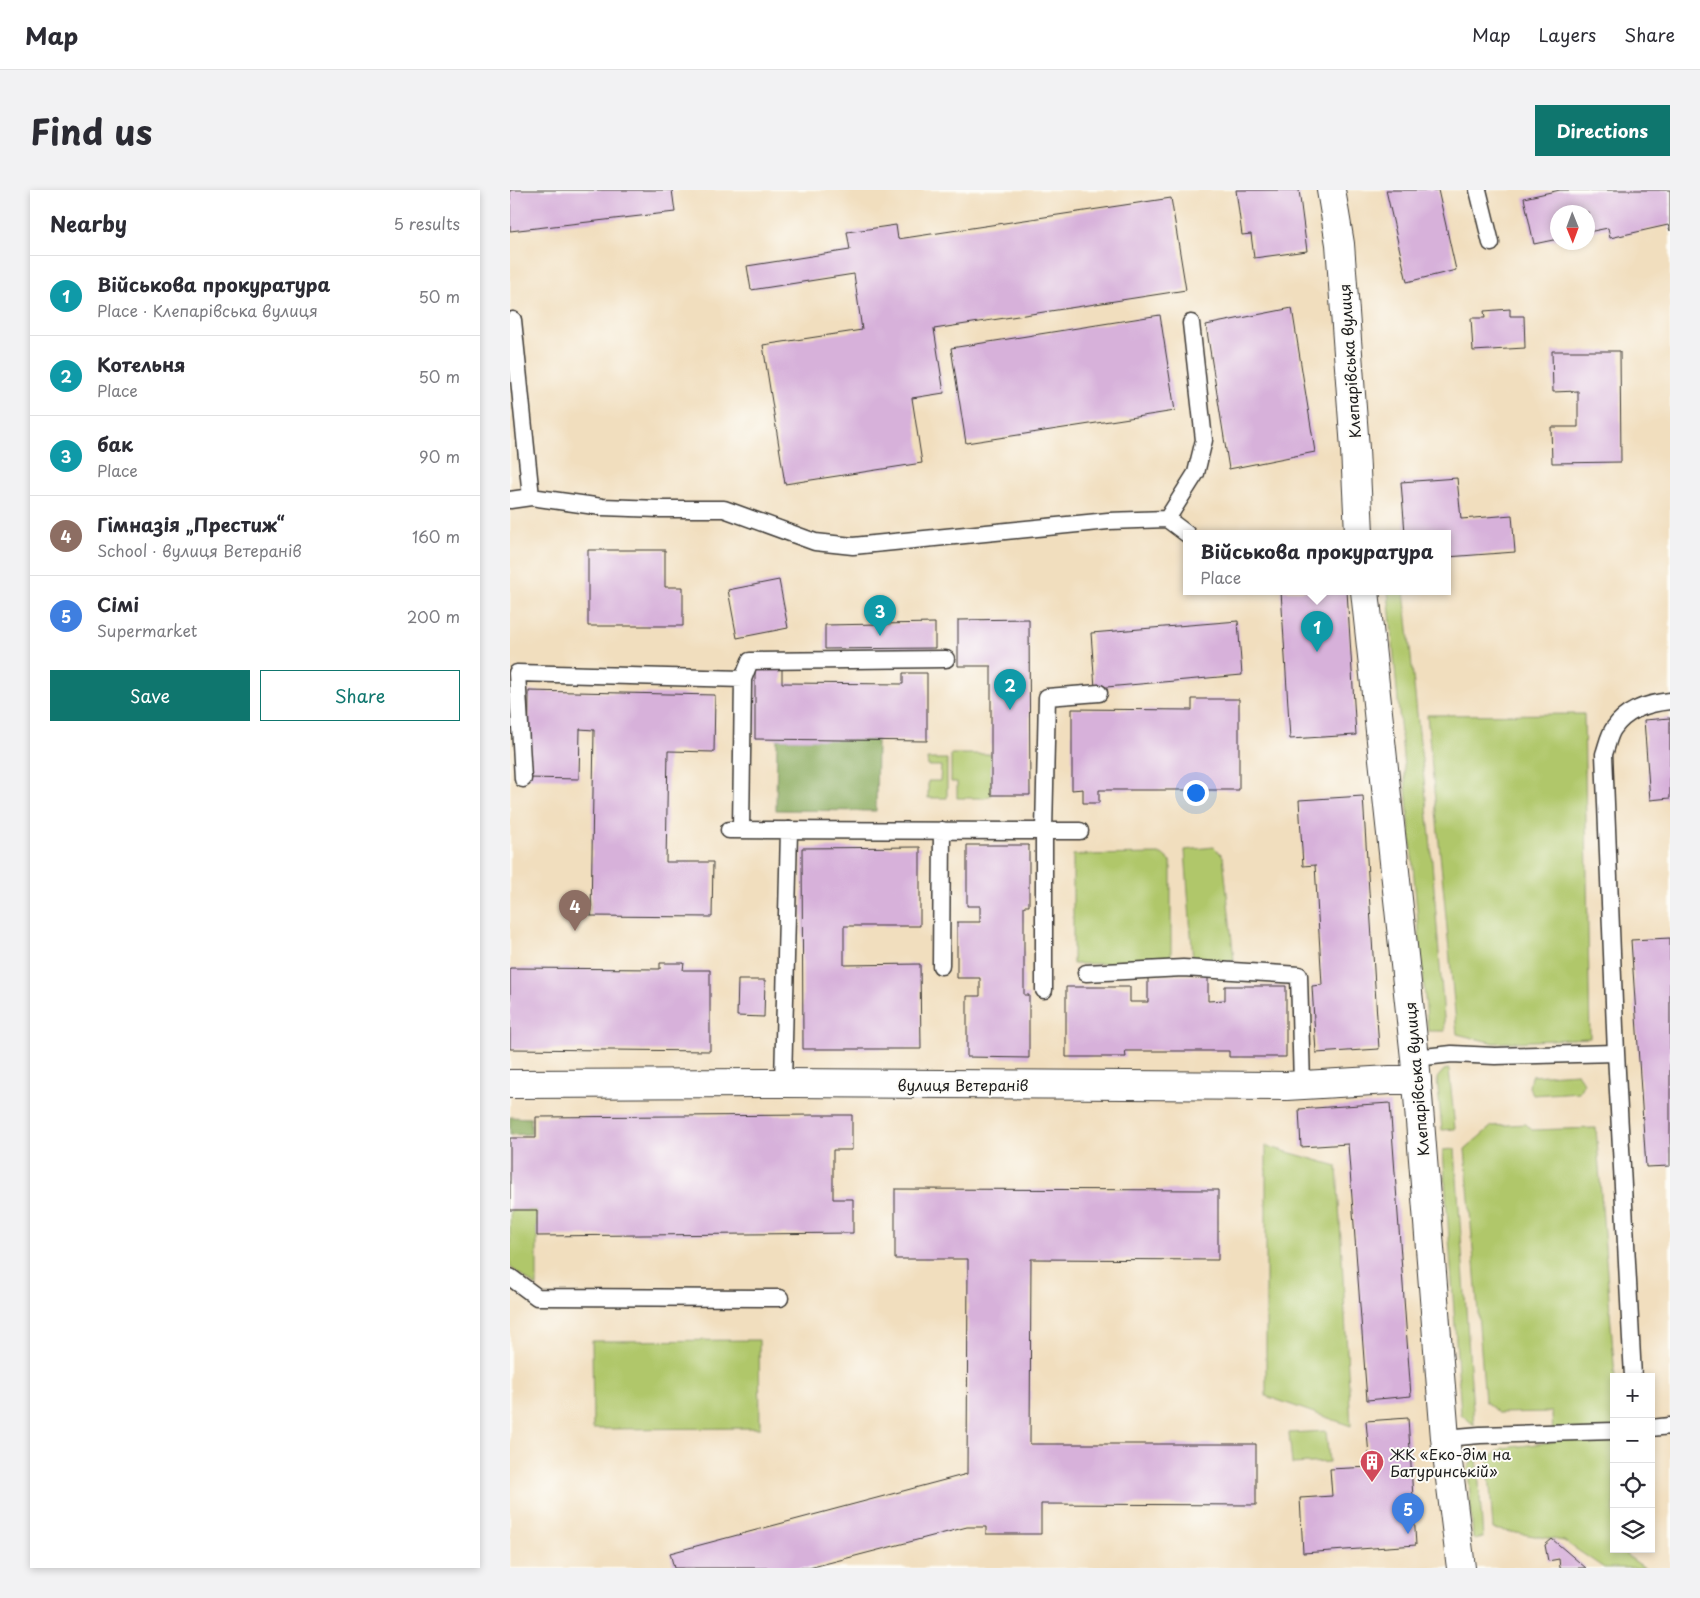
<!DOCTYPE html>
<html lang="en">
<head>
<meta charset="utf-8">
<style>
  body { margin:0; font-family:"Playpen Sans",sans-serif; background:#f2f2f3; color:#2b2b33 }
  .controls { position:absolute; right:15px; bottom:15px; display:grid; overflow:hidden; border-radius:0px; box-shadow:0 2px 8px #0003 }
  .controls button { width:45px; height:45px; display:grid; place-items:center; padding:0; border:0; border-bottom:1px solid #e1e1e2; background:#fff; color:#2b2b33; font:25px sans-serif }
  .compass { position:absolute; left:1040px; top:15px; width:45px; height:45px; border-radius:50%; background:#fff; box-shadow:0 2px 8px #0003; rotate:179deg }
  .you { position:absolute; left:685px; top:602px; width:18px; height:18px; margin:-12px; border:4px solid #fff; border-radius:50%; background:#1a73e8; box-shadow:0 0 0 8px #1a73e833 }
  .badge { display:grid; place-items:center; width:32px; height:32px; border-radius:50%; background:#0f766e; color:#fff; font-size:16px; font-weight:700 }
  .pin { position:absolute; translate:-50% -41px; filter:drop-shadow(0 1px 2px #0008) }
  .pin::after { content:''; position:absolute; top:26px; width:18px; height:15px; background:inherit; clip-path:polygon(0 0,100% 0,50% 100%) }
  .popup { position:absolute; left:673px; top:340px; width:268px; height:65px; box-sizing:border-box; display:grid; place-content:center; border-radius:0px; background:#fff; filter:drop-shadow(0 1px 4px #0005); font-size:16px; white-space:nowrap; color:#7c7c81 }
  .popup b { font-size:19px; color:#2b2b33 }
  .popup::after { content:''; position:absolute; left:50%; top:100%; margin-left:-10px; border:10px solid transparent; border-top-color:#fff }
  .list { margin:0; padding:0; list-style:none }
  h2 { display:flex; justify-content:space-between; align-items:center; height:65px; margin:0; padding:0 20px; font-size:21px }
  h2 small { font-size:16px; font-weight:400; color:#7c7c81 }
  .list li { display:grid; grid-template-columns:32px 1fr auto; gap:15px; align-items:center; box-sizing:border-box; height:80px; padding:0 20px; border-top:1px solid #e1e1e2 }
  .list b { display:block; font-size:19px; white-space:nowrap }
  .list p { margin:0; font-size:16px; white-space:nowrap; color:#7c7c81 }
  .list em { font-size:16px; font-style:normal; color:#7c7c81 }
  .actions { display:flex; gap:10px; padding:15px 20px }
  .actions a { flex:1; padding:11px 0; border:1px solid #0f766e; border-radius:0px; text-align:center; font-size:18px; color:#0f766e }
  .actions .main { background:#0f766e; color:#fff }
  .icon { flex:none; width:28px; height:28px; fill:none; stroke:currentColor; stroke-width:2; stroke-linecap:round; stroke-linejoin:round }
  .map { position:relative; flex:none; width:1160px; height:1378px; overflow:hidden; border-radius:0px }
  header { display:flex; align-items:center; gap:30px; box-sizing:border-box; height:70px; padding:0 25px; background:#fff; border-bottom:1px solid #e1e1e2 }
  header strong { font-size:24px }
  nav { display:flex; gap:28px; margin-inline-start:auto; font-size:18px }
  .intro { display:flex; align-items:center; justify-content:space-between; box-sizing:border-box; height:120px; padding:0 30px }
  h1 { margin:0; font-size:35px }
  .button { padding:12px 22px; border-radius:0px; background:#0f766e; color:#fff; font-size:18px; font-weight:700 }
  main { display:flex; gap:30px; padding:0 30px }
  aside { flex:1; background:#fff; border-radius:0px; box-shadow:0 2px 8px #0003 }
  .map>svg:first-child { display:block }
  .green { fill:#b0c76b; stroke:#667244 }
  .forest { fill:#8cac5f; stroke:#54643e }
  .building { fill:#d7b1da }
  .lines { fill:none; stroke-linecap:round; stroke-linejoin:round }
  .lane-casing { stroke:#3c3934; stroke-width:19 }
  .street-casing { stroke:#3c3934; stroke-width:30 }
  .secondary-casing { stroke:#3c3934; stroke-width:30 }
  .lane { stroke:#fff; stroke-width:16 }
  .street { stroke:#fff; stroke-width:28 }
  .secondary { stroke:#fff; stroke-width:28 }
  .labels { text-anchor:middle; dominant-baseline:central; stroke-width:4; stroke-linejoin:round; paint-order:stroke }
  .street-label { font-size:15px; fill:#1c1c1c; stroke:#fdfcf7 }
  .poi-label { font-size:15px; fill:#1c1c1c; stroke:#fdfcf7; text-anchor:start }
</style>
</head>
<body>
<header>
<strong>Map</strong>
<nav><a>Map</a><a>Layers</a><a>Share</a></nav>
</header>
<div class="intro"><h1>Find us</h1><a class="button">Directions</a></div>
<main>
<aside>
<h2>Nearby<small>5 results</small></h2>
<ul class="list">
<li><span class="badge" style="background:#0f9aa8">1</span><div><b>Військова прокуратура</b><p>Place · Клепарівська вулиця</p></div><em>50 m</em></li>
<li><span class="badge" style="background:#0f9aa8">2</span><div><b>Котельня</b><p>Place</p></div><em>50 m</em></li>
<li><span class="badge" style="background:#0f9aa8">3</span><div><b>бак</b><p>Place</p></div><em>90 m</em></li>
<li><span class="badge" style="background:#8d6e63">4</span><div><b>Гімназія „Престиж“</b><p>School · вулиця Ветеранів</p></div><em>160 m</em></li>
<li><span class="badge" style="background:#3f7fe0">5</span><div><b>Сімі</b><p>Supermarket</p></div><em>200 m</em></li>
</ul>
<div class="actions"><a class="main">Save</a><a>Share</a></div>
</aside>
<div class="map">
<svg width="1160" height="1378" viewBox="0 0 1160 1378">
  <rect width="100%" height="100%" fill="#fdfcf7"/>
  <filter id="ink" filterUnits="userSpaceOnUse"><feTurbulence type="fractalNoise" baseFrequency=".02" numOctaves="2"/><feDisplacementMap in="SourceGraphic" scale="10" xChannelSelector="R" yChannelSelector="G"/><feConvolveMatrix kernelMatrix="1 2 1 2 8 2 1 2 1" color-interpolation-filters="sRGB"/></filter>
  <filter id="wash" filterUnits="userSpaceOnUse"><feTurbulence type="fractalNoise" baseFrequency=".0096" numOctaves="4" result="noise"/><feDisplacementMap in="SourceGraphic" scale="20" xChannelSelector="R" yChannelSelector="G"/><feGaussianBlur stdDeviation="1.12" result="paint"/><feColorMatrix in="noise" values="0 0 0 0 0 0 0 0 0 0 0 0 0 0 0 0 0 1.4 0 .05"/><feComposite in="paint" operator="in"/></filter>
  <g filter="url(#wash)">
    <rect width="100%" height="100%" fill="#f1debe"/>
    <path class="green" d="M878 401H894L920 646 935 841H918Z
      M1074 524 1080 848 984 853 947 844 917 525Z
      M441 564H482L481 605 475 608H447V592H441Z
      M417 569H437V608H418V591H430L431 576H418Z
      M704 657 713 666 724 770 683 772 675 660Z
      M652 664 661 672V773L563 774V665Z
      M939 879 945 939 932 940 927 888 934 880Z
      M1067 883 1074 893 1069 902 1023 905 1019 897 1021 886Z
      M1016 934 1022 940 1086 938 1105 1187H1104V1359H1115L1116 1365 1135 1378H1094L1054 1351 983 1339 978 1268 993 1258 1043 1252 1042 1222 988 1223 975 1211 955 959 982 936Z
      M756 956 827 976 841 1236 756 1206Z
      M945 959 964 1235 951 1224 933 960Z
      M0 1020H27V1097L0 1077Z
      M249 1150 250 1238 83 1239 82 1151Z
      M816 1241 819 1272 782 1274 779 1243Z
      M967 1265 973 1348 963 1349 958 1277Z"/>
    <path class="forest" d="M267 549 367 550 366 621 266 620Z
      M0 927 21 928V944L0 945Z"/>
    <g id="blocks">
      <path class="building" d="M0 0H162L165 22 0 41Z
        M726 0H789L797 61 744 68 741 44 732 45Z
        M876 0H928L946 80 897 92Z
        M1050 0H1160V41L1158 35 1100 48 1098 38 1078 42V22H1048V49L1024 54 1014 8Z
        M661 8 676 100 424 139 434 203 402 208 412 273 275 294 253 155 352 140 344 84 241 100 237 76 340 60 337 42 386 35 388 49Z
        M782 118 805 262 719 279 696 135Z
        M1000 119V126H1014L1015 158 963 161 961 128H975L974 121Z
        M650 125 665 221 456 253 441 158Z
        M1042 161H1110L1111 272 1042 273 1041 237H1068V201L1043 202Z
        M947 288 951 329 1002 325 1005 362 937 367V343H895L891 292Z
        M78 360H155V397H173V436H78Z
        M269 390 278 438 227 448 218 400Z
        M771 401H837L846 545 780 549Z
        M519 429 520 605H481V476H448V430Z
        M728 431 732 485 585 498 581 443Z
        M425 433V458L315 459V435Z
        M245 475H272V493L393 494V483H417V551L245 549Z
        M19 501 205 505 204 562 158 561 156 672H203L202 727 81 726 84 540 70 539 69 589 18 588Z
        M682 509H729V600H589V613H573V599L562 600V519L682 520Z
        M1160 528V608L1140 610 1134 530Z
        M853 606 869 859 806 863 802 796 812 795 805 675 793 676 789 610Z
        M457 655H519V716H514V805H519V868L457 867V806H470V788H447V732H470V716H457Z
        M410 657V736H334V775L410 774 411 859H293L292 658Z
        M1160 748V976L1136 977 1121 750Z
        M150 773H174L173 780H200V861L0 859V778L150 779Z
        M698 785V811L715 810V796H776V867H719V861H615L616 867H556V797H620V812H638V786Z
        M228 790H255L254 827 227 826Z
        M880 913 901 1206 857 1210 838 954 791 957 789 919Z
        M306 925H342V960H323V1009H343V1043L27 1046V1020H0V948H26V927Z
        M385 999 708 1000V1070L521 1069 520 1254H746V1315L531 1314V1344H476V1337H457L299 1378H164L160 1363 457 1284 458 1069H385Z
        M898 1228 906 1355 793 1363 790 1308 822 1306 820 1279 860 1277 856 1231Z
        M1042 1349 1076 1378H1050L1049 1369 1038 1371 1035 1355Z"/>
    </g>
  </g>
  <g filter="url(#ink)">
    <use href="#blocks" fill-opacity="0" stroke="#3c3934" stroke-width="1"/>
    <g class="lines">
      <defs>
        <path id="lane" d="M968 0 981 53
          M3 130 21 307
          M0 310 21 307 92 317 150 319H214L305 352 343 356 598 331 657 329 677 344
          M657 329 686 283 694 250 681 133
          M13 589 7 483 233 489
          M219 640 534 641V800
          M231 640 233 489 240 471 436 469
          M570 641H534L537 507 589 503
          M431 776 432 640
          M576 783 673 778 789 785 792 895
          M905 868 942 864 985 866 1106 863
          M273 893 279 640
          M0 1087 27 1107 270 1108
          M1123 1187 1106 863 1094 564C1097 556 1099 544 1104 538 1117 519 1139 513 1160 511
          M1141 1238 1160 1236
          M935 1248 970 1245 1104 1241"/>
        <path id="street" d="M0 894 273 893 776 896 880 890H907"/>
        <path id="secondary" d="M821 0 830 54 845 259 849 343
          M855 401 905 868 935 1248 951 1378"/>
      </defs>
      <use href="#lane" class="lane-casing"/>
      <use href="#street" class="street-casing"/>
      <use href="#secondary" class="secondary-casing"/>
      <use href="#lane" class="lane"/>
      <use href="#street" class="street"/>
      <use href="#secondary" class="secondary"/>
    </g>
  </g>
  <defs>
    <symbol id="building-pin" viewBox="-11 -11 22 30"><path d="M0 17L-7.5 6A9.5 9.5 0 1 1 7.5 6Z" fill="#d1495b" stroke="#fdfcf7"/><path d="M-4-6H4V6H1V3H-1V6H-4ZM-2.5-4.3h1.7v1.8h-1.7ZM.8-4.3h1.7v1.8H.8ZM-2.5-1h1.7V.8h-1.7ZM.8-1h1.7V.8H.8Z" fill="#fff"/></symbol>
  </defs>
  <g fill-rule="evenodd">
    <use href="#building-pin" x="848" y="1258" width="28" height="38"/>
  </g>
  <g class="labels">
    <g class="street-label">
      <text transform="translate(839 171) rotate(-94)">Клепарівська вулиця</text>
      <text transform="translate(906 889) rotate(-95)">Клепарівська вулиця</text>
      <text x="453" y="894">вулиця Ветеранів</text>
    </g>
    <g class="poi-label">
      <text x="880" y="1263">ЖК «Еко-дім на<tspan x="880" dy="17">Батуринській»</tspan></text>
    </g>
  </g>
</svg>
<div class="controls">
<button>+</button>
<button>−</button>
<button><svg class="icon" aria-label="locate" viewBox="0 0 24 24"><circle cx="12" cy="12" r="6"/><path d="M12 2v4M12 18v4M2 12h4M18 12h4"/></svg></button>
<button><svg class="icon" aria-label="layers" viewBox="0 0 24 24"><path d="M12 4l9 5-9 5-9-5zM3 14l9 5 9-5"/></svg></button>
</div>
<svg class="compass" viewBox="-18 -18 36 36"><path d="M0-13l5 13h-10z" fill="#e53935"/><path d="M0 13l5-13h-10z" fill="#7c7c81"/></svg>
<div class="you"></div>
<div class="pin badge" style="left:807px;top:462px;background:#0f9aa8">1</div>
<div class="popup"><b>Військова прокуратура</b>Place</div>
<div class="pin badge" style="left:500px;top:520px;background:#0f9aa8">2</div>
<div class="pin badge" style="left:370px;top:446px;background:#0f9aa8">3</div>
<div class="pin badge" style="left:65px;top:741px;background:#8d6e63">4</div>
<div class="pin badge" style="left:898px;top:1344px;background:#3f7fe0">5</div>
</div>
</main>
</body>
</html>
